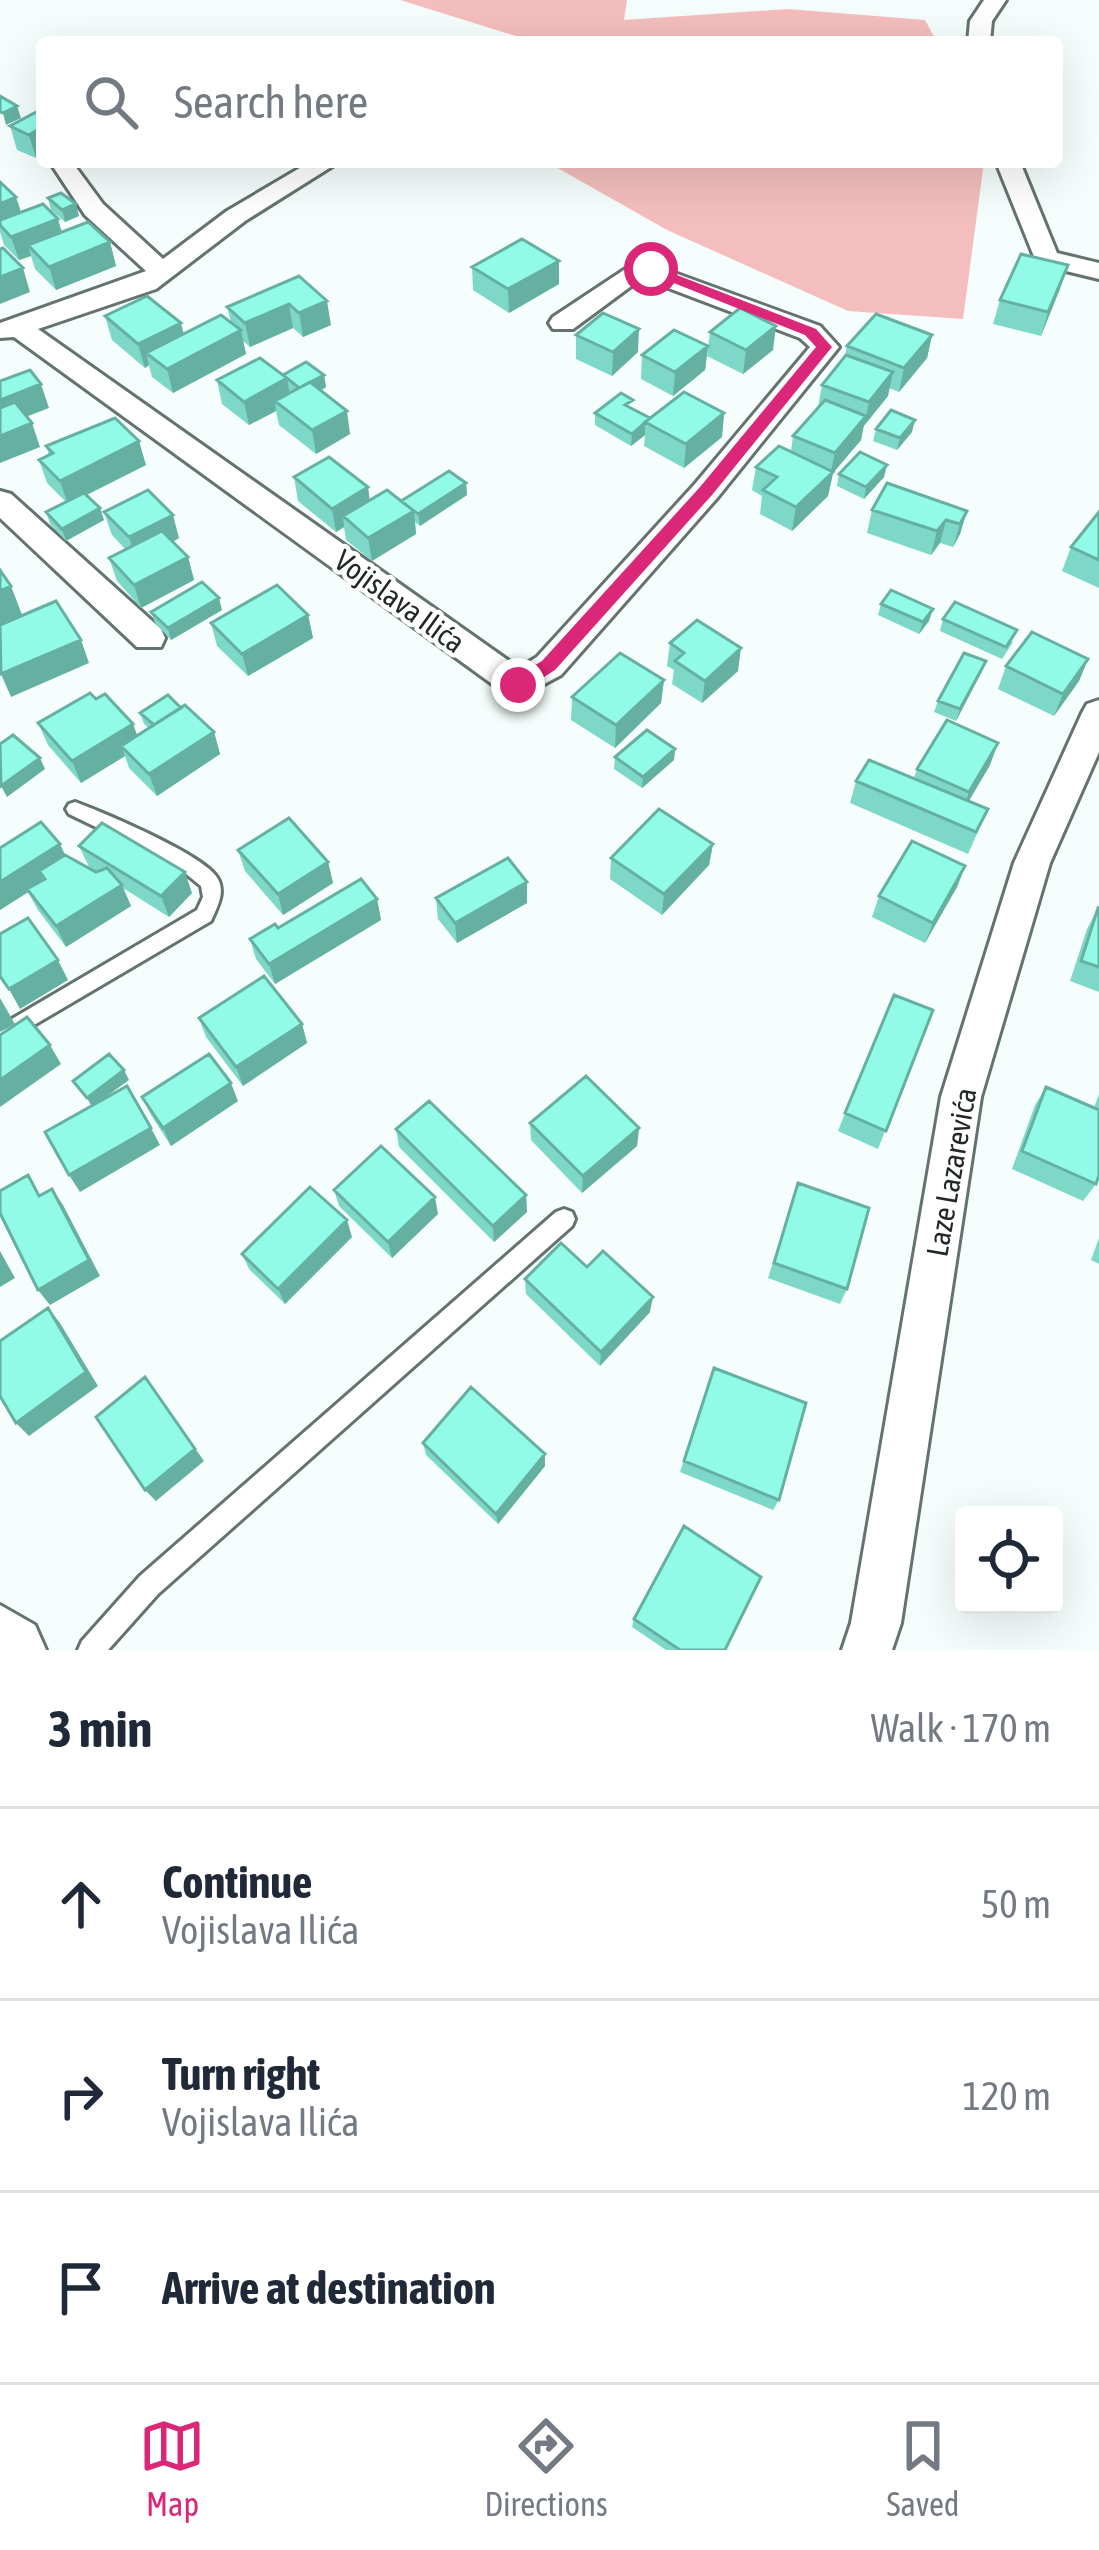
<!DOCTYPE html>
<html lang="en">
<head>
<meta charset="utf-8">
<style>
  body { margin:0; font-family:"Asap Condensed",sans-serif; background:#f6f6f7; color:#1f2937 }
  .controls { position:absolute; right:36px; bottom:36px; display:grid; overflow:hidden; border-radius:12px; box-shadow:0 12px 48px #0002 }
  .controls button { width:108px; height:108px; display:grid; place-items:center; padding:0; border:0; border-bottom:3px solid #e0e1e3; background:#fff; color:#1f2937; font:60px sans-serif }
  .stop { position:absolute; width:36px; height:36px; margin:-27px; border:9px solid #db2777; border-radius:50%; background:#fff }
  .stop.end { background:#db2777; border-color:#fff; box-shadow:0 3px 12px #0008 }
  .list { margin:0; padding:0; list-style:none }
  h2 { display:flex; justify-content:space-between; align-items:center; height:156px; margin:0; padding:0 48px; font-size:51px }
  h2 small { font-size:39px; font-weight:400; color:#747a83 }
  .list li { display:grid; grid-template-columns:78px 1fr auto; gap:36px; align-items:center; box-sizing:border-box; height:192px; padding:0 48px; border-top:3px solid #e0e1e3 }
  .list b { display:block; font-size:45px; white-space:nowrap }
  .list p { margin:0; font-size:39px; white-space:nowrap; color:#747a83 }
  .list em { font-size:39px; font-style:normal; color:#747a83 }
  .icon { flex:none; width:66px; height:66px; fill:none; stroke:currentColor; stroke-width:2; stroke-linecap:round; stroke-linejoin:round }
  .map { position:relative; flex:none; width:1099px; height:1650px; overflow:hidden }
  .search { position:absolute; background:#fff; box-shadow:0 12px 48px #0002; left:36px; right:36px; top:36px; height:132px; display:flex; align-items:center; gap:30px; box-sizing:border-box; padding:0 42px; border-radius:12px; color:#747a83; font-size:45px }
  .sheet { height:732px; background:#fff }
  nav { display:flex; justify-content:space-around; align-items:center; box-sizing:border-box; height:168px; border-top:3px solid #e0e1e3; background:#fff; font-size:33px; color:#747a83 }
  nav a { display:grid; justify-items:center; gap:6px }
  nav .on { color:#db2777 }
  .map>svg:first-child { display:block }
  .green { fill:#f3bebd }
  .lines { fill:none; stroke-linecap:round; stroke-linejoin:round }
  .lane-casing { stroke:#64736f; stroke-width:6 }
  .street-casing { stroke:#64736f; stroke-width:6 }
  .secondary-casing { stroke:#64736f; stroke-width:6 }
  .lane { fill:#fff; fill-rule:evenodd }
  .street { fill:#fff; fill-rule:evenodd }
  .secondary { fill:#fff; fill-rule:evenodd }
  .wall { fill:#7dd8c8 }
  .shaded-wall { fill:#66b0a2 }
  .building { fill:#91fbe8; stroke:#66b0a2; stroke-width:3 }
  .route { fill:#db2777 }
  .labels { text-anchor:middle; dominant-baseline:central; stroke-width:9; stroke-linejoin:round; paint-order:stroke }
  .street-label { font-size:30px; fill:#222827; stroke:#fff }
</style>
</head>
<body>
<div class="map">
<svg width="1099" height="1650" viewBox="0 0 1099 1650">
  <rect width="100%" height="100%" fill="#f5fefc"/>
  <path class="green" d="M400 0H627L624 20 788 9 925 20 937 42H519V37Z
    M547 162H984L963 319 848 311 667 230Z"/>
  <g class="lines">
    <defs>
      <path id="lane" d="M75 802C105 813 199 853 216 876 227 891 217 907 211 921L0 1045V1026L197 910 203 897 201 886 175 865 69 814 66 809 69 804Z
        M564 1209 572 1212 575 1219 572 1226 158 1594 108 1650H78L82 1641 140 1576 556 1212Z"/>
      <path id="street" d="M984 0H1006L992 21 990 42H968L970 21Z
        M50 162H72L103 204 163 259 227 211 310 162H339L245 221 156 289 38 329 519 668 537 657 695 484 810 347 800 338 642 278 573 329H553L549 323 553 317 639 260 820 326 839 347 717 498 561 675 518 698 506 694 14 337 0 338V323L146 271 85 215Z
        M996 162H1020L1057 253 1099 263V279L1037 264Z
        M0 491 11 494 161 629 165 638 161 647H137L0 518Z
        M1099 700V752L1050 863 981 1097 901 1623 892 1650H842L851 1623 941 1097 1014 863 1082 713 1087 704Z"/>
      <path id="secondary" d="M0 1605 35 1625 46 1650H0Z"/>
    </defs>
    <use href="#lane" class="lane-casing"/>
    <use href="#street" class="street-casing"/>
    <use href="#secondary" class="secondary-casing"/>
    <use href="#lane" class="lane"/>
    <use href="#street" class="street"/>
    <use href="#secondary" class="secondary"/>
  </g>
  <path class="wall" d="M42 109V155L36 158 17 150 10 126Z
    M0 182 21 212 62 232 110 242 116 266 56 290 35 269 31 256 19 260 4 245 0 232Z
    M48 198 79 216 65 222 51 210Z
    M559 261V284L509 313 473 290 472 267Z
    M1068 265 1041 336 993 324 1000 300Z
    M299 276 331 325 303 337 293 328 250 347 243 341 246 354 173 393 152 377 149 365 145 368 112 340 105 316 184 334 231 322 227 307Z
    M710 332 773 350 743 374 707 356Z
    M576 335 638 352 612 376 576 359Z
    M932 335 927 358 899 392 889 388 888 396 863 426 861 440 833 473 828 496 792 531 760 514 762 496 752 490 756 467 791 451 793 436 818 407 822 385 845 356 847 346Z
    M708 346 705 370 673 396 641 379 642 355Z
    M283 375H324L326 387 321 391 350 434 316 454 279 425 276 411 249 425 222 404 217 380Z
    M632 409 650 418 724 413 722 437 684 468 644 446 645 435 631 446 595 425V413Z
    M876 429 912 432 897 450 873 441Z
    M46 446 146 465 87 495 100 508 104 520 66 541 50 524 46 512 66 502 47 483 39 460 49 455Z
    M839 474 884 477 864 499 837 486Z
    M294 477 368 487 369 500 401 501 466 483 467 495 420 526 415 522 416 534 372 561 346 540 344 527 336 532 298 501Z
    M872 510 967 511 960 534 953 547 940 543 931 555 867 533Z
    M104 512 179 538 173 542 188 557 194 580 141 608 117 581 109 558 125 549 112 535Z
    M1099 512V588L1062 571 1071 547Z
    M881 604 929 621 919 634 878 615Z
    M222 610 171 640 155 623 151 612Z
    M308 615 313 638 248 676 217 646 211 623Z
    M943 619 1013 642 1002 659 940 631Z
    M670 643 738 671 702 703 672 684 674 670 667 666Z
    M1088 659 1079 681 1054 716 998 689 1006 666Z
    M981 673 956 721 934 712 938 701Z
    M664 680 661 703 615 748 571 720 572 697Z
    M96 699 133 724 137 735 149 728 144 724 140 713 181 708 214 732 220 754 157 796 129 768 125 756 81 783 48 745 38 723Z
    M675 749 674 760 642 788 614 769 615 757Z
    M990 765 969 801 988 809 968 854 850 803 856 781 914 778 917 769Z
    M713 844 709 865 662 915 610 879 611 858Z
    M79 846 192 893 169 917 123 888 131 906 66 947 38 910 28 892 0 910V848L65 855 89 867Z
    M238 850 328 862 333 883 283 915 245 871Z
    M965 866 957 887 925 943 872 917 879 896Z
    M436 898 527 903 457 943 438 919Z
    M377 899 381 920 275 984 256 959 250 939 278 928Z
    M1098 908 1099 909V992L1070 981 1087 929Z
    M933 1010 878 1149 838 1131 845 1113Z
    M199 1018 302 1024 307 1043 243 1086 206 1037Z
    M1046 1087 1094 1108 1099 1094V1175L1096 1184 1083 1201 1012 1169 1035 1105Z
    M142 1097 238 1101 171 1146 151 1115Z
    M530 1123 639 1128 637 1146 582 1193 531 1140Z
    M396 1129 526 1195 527 1212 494 1242 399 1147Z
    M798 1183 847 1289 840 1304 768 1278Z
    M334 1190 438 1214 392 1258 339 1206Z
    M352 1237 285 1304 249 1269 242 1254Z
    M1099 1238V1264L1091 1260Z
    M587 1267 650 1312 600 1366 526 1294 525 1279Z
    M714 1368 779 1500 773 1510 680 1472Z
    M423 1443 545 1454V1466L498 1524 426 1455Z
    M634 1619 725 1650H666L632 1627Z"/>
  <path class="shaded-wall" d="M17 106 21 118 6 125 3 113Z
    M42 127V155L36 158 29 135Z
    M16 197 24 221 0 225V204Z
    M76 204 79 216 65 222 62 210Z
    M58 219 65 243 28 245 31 256 19 260 11 237Z
    M110 242 116 266 56 290 49 267Z
    M559 261V284L509 313 508 289Z
    M1068 265 1060 289 1041 336 1048 312Z
    M23 268 30 292 0 304V277Z
    M327 301 331 325 303 337 299 313Z
    M289 304 293 328 250 347 245 323Z
    M181 323 187 347 146 353 149 365 145 368 138 344Z
    M776 326 773 350 743 374 746 350Z
    M639 329 638 352 612 376 613 352Z
    M241 330 246 354 173 393 167 369Z
    M932 335 927 358 899 392 904 368Z
    M708 346 705 370 673 396 675 372Z
    M893 372 888 396 864 426 869 402Z
    M324 375 326 387 303 401 301 389Z
    M287 378 291 402 275 401 276 411 249 425 244 402Z
    M41 384 49 408 0 427V400Z
    M347 411 350 434 316 454 312 430Z
    M724 413 722 437 684 468 686 444Z
    M866 416 861 440 833 473 828 496 792 531 796 507 830 475 835 453Z
    M915 420 912 432 897 450 900 438Z
    M32 423 40 447 0 463V436Z
    M645 423V435L631 446 632 434Z
    M139 441 146 465 68 504 60 481Z
    M887 465 884 477 864 499 866 487Z
    M466 483 467 495 420 526 418 514Z
    M368 487 371 511 343 516 344 527 336 532 332 509Z
    M100 508 104 520 66 541 62 529Z
    M414 511 416 534 372 561 368 538Z
    M967 511 960 534 953 547 960 524Z
    M173 515 179 538 136 561 129 537Z
    M946 520 940 543 931 555 937 531Z
    M188 557 194 580 141 608 134 585Z
    M11 586 24 620 0 630V591Z
    M219 598 222 610 171 640 168 628Z
    M933 609 929 621 919 634 923 622Z
    M308 615 313 638 248 676 242 654Z
    M81 640 89 663 11 697 1 674Z
    M741 648 738 671 702 703 705 681Z
    M1088 659 1079 681 1054 716 1063 694Z
    M986 661 981 673 956 721 960 709Z
    M664 680 661 703 615 748 616 725Z
    M133 724 141 746H121L125 756 81 783 72 761Z
    M214 732 220 754 157 796 149 774Z
    M998 743 990 765 961 814 969 792Z
    M675 749 674 760 642 788 643 777Z
    M40 758 45 769 7 797 1 786Z
    M60 844 70 865 39 871 44 882 0 910V882Z
    M713 844 709 865 662 915 664 894Z
    M328 862 333 883 283 915 278 894Z
    M965 866 957 887 925 943 933 923Z
    M185 872 192 893 169 917 161 896Z
    M527 882V903L457 943 455 923Z
    M122 885 131 906 66 947 56 926Z
    M377 899 381 920 275 984 269 964Z
    M58 960 68 980 20 1009 9 989Z
    M0 998 15 1024 0 1032Z
    M302 1024 307 1043 243 1086 236 1067Z
    M50 1045 61 1064 0 1107V1080Z
    M124 1070 129 1080 92 1107 87 1098Z
    M231 1083 238 1101 171 1146 163 1128Z
    M151 1128 160 1145 80 1192 69 1175Z
    M639 1128 637 1146 582 1193 583 1176Z
    M52 1189 63 1205 100 1276 50 1305 38 1290Z
    M526 1195 527 1212 494 1242 493 1226Z
    M435 1197 438 1214 392 1258 388 1242Z
    M347 1220 352 1237 285 1304 278 1289Z
    M0 1251 15 1278 0 1287Z
    M653 1297 650 1312 600 1366 601 1352Z
    M48 1308 60 1323 98 1386 29 1436 16 1423Z
    M145 1377 204 1461 156 1501 145 1490Z
    M545 1454V1466L498 1524 496 1514Z"/>
  <path class="building" d="M0 96 17 106 3 113 0 112Z
    M42 109V127L29 135 10 126Z
    M0 182 16 197 0 204Z
    M61 193 76 204 62 210 48 198Z
    M43 204 58 219 11 237 0 225V220Z
    M88 222 110 242 49 267 28 245Z
    M522 239 559 261 508 289 472 267Z
    M3 248 23 268 0 277V249Z
    M1021 254 1068 265 1048 312 1000 300Z
    M299 276 327 301 299 313 289 304 245 323 227 307Z
    M147 296 181 323 138 344 105 316Z
    M740 308 776 326 746 350 710 332Z
    M603 313 639 329 613 352 576 335Z
    M876 314 932 335 904 368 847 346Z
    M221 315 241 330 167 369 146 353Z
    M674 330 708 346 675 372 642 355Z
    M846 355 893 372 869 402 822 385Z
    M260 358 287 378 244 402 217 380Z
    M306 362 324 375 299 388 283 375Z
    M30 370 41 384 0 400V381Z
    M310 382 347 411 312 430 275 401Z
    M684 392 724 413 686 444 645 422Z
    M621 393 633 400 625 405 650 418 632 434 595 413Z
    M825 400 866 416 835 453 793 436Z
    M15 402 32 423 0 436V408Z
    M891 410 915 420 900 438 876 429Z
    M115 418 139 441 60 481 39 460 53 453 46 446Z
    M779 446 833 472 796 507 763 490 777 477 756 467Z
    M860 452 887 465 866 487 839 474Z
    M329 457 368 487 332 509 294 477Z
    M449 471 466 483 418 514 401 501Z
    M887 483 967 511 960 524 946 520 937 531 872 510Z
    M148 490 173 515 129 537 104 512Z
    M387 490 414 511 368 538 343 516Z
    M84 493 100 508 62 529 46 512Z
    M1099 512V560L1071 547Z
    M162 531 188 557 134 585 109 558Z
    M0 570 11 586 0 591Z
    M202 582 219 598 168 628 151 612Z
    M277 585 308 615 242 654 211 623Z
    M891 590 933 609 923 622 881 604Z
    M56 601 81 640 1 674 0 625Z
    M955 602 1017 630 1006 647 943 619Z
    M697 620 741 648 705 681 675 661 684 653 670 643Z
    M1032 632 1088 659 1063 694 1006 666Z
    M620 653 664 680 616 725 572 697Z
    M964 653 986 661 960 709 938 701Z
    M90 693 96 699 105 694 133 724 72 761 38 723Z
    M168 695 181 708 154 725 140 713Z
    M185 705 214 732 149 774 121 746Z
    M947 720 998 743 969 792 917 769Z
    M647 730 675 749 643 777 615 757Z
    M13 735 40 758 1 786 0 744Z
    M869 760 988 809 976 832 856 781Z
    M659 809 713 844 664 894 611 858Z
    M289 818 328 862 278 894 238 850Z
    M41 822 60 844 0 882V848Z
    M102 823 185 872 161 896 79 846Z
    M912 841 965 866 933 923 879 896Z
    M65 855 96 872 107 868 122 885 56 926 27 889 45 879 39 871Z
    M508 858 527 882 455 923 436 898Z
    M361 879 377 899 269 964 250 939 275 924 278 928Z
    M1098 908 1099 909V967L1081 961Z
    M28 918 58 960 9 989 0 976V934Z
    M264 976 302 1024 236 1067 199 1018Z
    M894 995 933 1010 886 1131 845 1113Z
    M27 1017 50 1045 0 1080V1035Z
    M109 1054 124 1070 87 1098 73 1081Z
    M209 1054 231 1083 163 1128 142 1097Z
    M586 1076 639 1128 583 1176 530 1123Z
    M127 1086 151 1128 69 1175 45 1132Z
    M1046 1087 1099 1110V1175L1096 1184 1022 1151Z
    M429 1101 526 1195 493 1226 396 1129Z
    M381 1146 435 1197 388 1242 334 1190Z
    M28 1175 39 1196 52 1189 89 1260 38 1290 0 1213V1191Z
    M798 1183 869 1208 847 1289 774 1263Z
    M310 1187 347 1220 278 1289 242 1254Z
    M561 1243 587 1267 603 1251 653 1297 601 1352 525 1279Z
    M48 1308 86 1372 16 1423 0 1396V1341Z
    M714 1368 806 1403 779 1500 684 1461Z
    M145 1377 195 1449 145 1490 96 1417Z
    M471 1387 545 1454 496 1514 423 1443Z
    M684 1526 761 1577 725 1650H680L634 1619Z"/>
  <path class="route" d="M651 265 816 329 832 347 712 495 555 670 524 690H511V680L542 661 700 487 816 347 805 335 646 272Z"/>
  <g class="labels">
    <g class="street-label">
      <text transform="translate(400 601) rotate(36)">Vojislava Ilića</text>
      <text transform="translate(951 1172) rotate(-80)">Laze Lazarevića</text>
    </g>
  </g>
</svg>
<div class="controls">
<button><svg class="icon" aria-label="locate" viewBox="0 0 24 24"><circle cx="12" cy="12" r="6"/><path d="M12 2v4M12 18v4M2 12h4M18 12h4"/></svg></button>
</div>
<div class="stop" style="left:651px;top:269px"></div>
<div class="stop end" style="left:518px;top:685px"></div>
<div class="search"><svg class="icon" aria-label="search" viewBox="0 0 24 24"><circle cx="10" cy="10" r="6"/><path d="M15 15l6 6"/></svg>Search here</div>
</div>
<section class="sheet">
<h2>3 min<small>Walk · 170 m</small></h2>
<ul class="list">
<li><svg class="icon" aria-label="ahead" viewBox="0 0 24 24"><path d="M12 20V5M6 11l6-6 6 6"/></svg><div><b>Continue</b><p>Vojislava Ilića</p></div><em>50 m</em></li>
<li><svg class="icon" aria-label="right" viewBox="0 0 24 24"><path d="M7 20v-9h11M14 6l5 5-5 5"/></svg><div><b>Turn right</b><p>Vojislava Ilića</p></div><em>120 m</em></li>
<li><svg class="icon" aria-label="arrive" viewBox="0 0 24 24"><path d="M6 21V4h12l-3 4 3 4H6"/></svg><div><b>Arrive at destination</b></div></li>
</ul>
</section>
<nav>
<a class="on"><svg class="icon" aria-label="map" viewBox="0 0 24 24"><path d="M3 6l6-2 6 2 6-2v14l-6 2-6-2-6 2zM9 4v14M15 6v14"/></svg>Map</a>
<a><svg class="icon" aria-label="directions" viewBox="0 0 24 24"><path d="M12 3l9 9-9 9-9-9zM9 14v-3h6M13 9l2 2-2 2"/></svg>Directions</a>
<a><svg class="icon" aria-label="saved" viewBox="0 0 24 24"><path d="M7 4h10v16l-5-4-5 4z"/></svg>Saved</a>
</nav>
</body>
</html>
